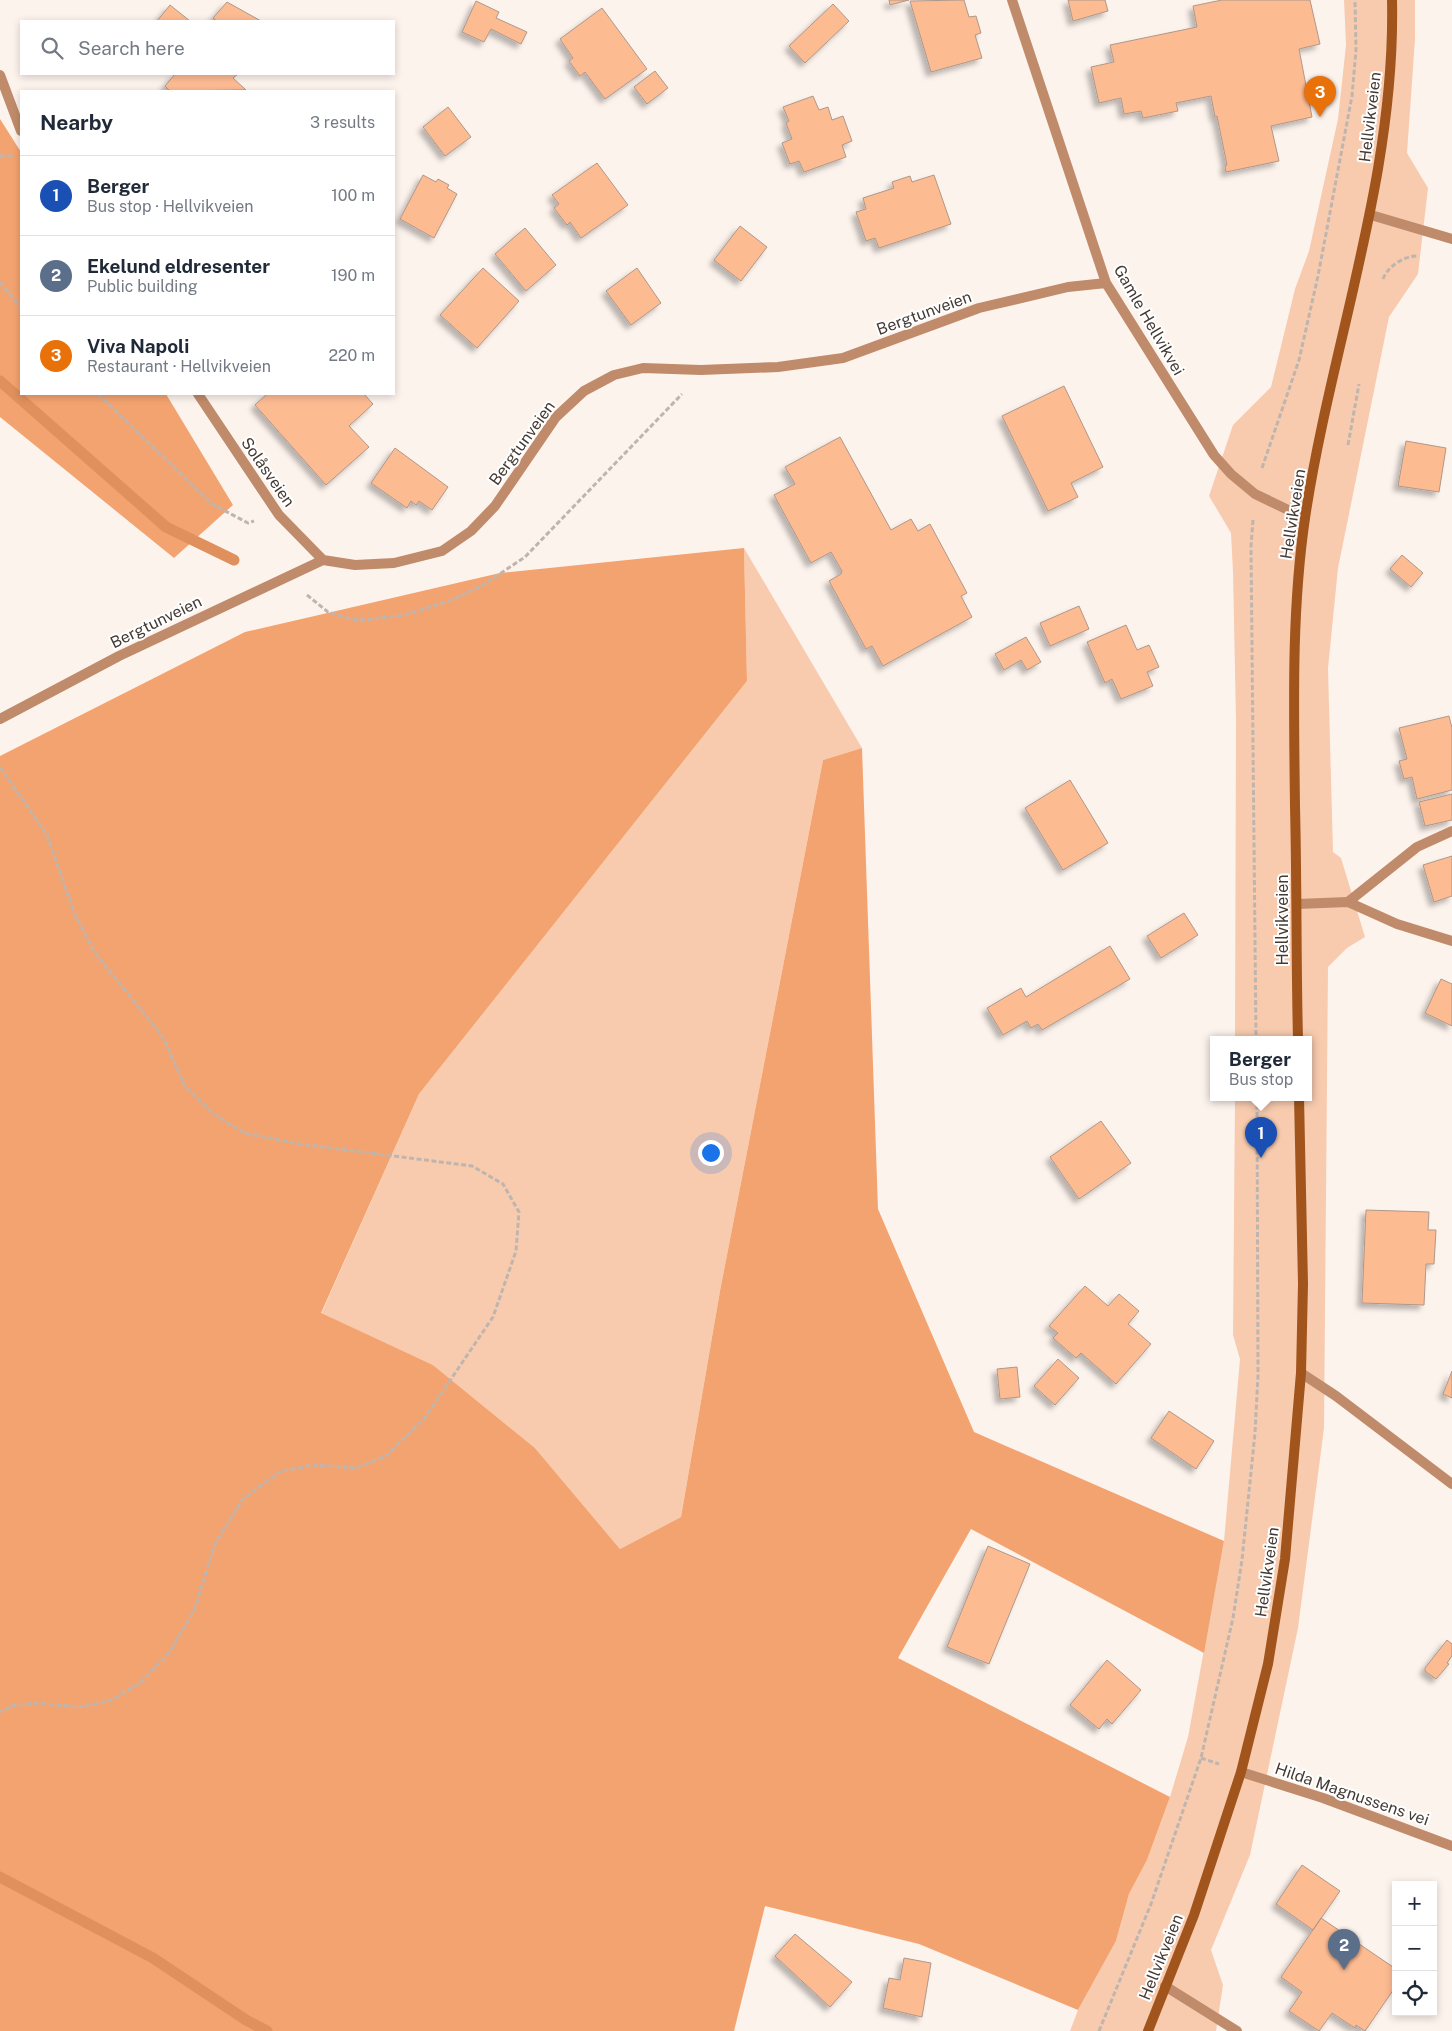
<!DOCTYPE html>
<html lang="en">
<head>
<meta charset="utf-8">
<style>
  body { margin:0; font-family:"Public Sans",sans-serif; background:#f6f6f7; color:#1f2937 }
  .controls { position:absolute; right:15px; bottom:15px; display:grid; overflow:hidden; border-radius:0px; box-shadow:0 2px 8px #0003 }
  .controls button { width:45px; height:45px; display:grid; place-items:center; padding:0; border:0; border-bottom:1px solid #e0e1e3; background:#fff; color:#1f2937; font:25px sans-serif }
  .you { position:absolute; left:710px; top:1152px; width:18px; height:18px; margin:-12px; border:4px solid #fff; border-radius:50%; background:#1a73e8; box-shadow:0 0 0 8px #1a73e833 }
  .badge { display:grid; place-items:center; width:32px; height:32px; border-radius:50%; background:#d93025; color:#fff; font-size:16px; font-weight:700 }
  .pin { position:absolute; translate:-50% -41px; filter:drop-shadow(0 1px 2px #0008) }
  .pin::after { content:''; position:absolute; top:26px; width:18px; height:15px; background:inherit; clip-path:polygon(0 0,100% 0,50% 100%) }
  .popup { position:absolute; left:1210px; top:1036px; width:102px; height:65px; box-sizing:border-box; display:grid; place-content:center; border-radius:0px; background:#fff; filter:drop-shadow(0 1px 4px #0005); font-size:16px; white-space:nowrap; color:#747a83 }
  .popup b { font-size:19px; color:#1f2937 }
  .popup::after { content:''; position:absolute; left:50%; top:100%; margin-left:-10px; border:10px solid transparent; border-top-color:#fff }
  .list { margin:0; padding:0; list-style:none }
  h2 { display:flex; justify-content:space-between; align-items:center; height:65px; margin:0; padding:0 20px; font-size:21px }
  h2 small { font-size:16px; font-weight:400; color:#747a83 }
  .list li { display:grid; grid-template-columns:32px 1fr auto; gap:15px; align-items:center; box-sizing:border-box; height:80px; padding:0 20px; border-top:1px solid #e0e1e3 }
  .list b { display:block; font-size:19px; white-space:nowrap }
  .list p { margin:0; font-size:16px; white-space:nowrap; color:#747a83 }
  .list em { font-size:16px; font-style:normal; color:#747a83 }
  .icon { flex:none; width:28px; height:28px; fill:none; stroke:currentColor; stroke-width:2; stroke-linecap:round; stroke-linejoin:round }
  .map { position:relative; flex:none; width:1452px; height:2031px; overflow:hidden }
  .search { position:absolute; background:#fff; box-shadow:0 2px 8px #0003; left:20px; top:20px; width:375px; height:55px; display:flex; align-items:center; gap:12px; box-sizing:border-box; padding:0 18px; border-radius:0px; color:#747a83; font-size:19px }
  .panel { position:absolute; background:#fff; box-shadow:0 2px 8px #0003; left:20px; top:90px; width:375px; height:305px; border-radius:0px }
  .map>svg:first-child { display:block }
  .green { fill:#f8cbaf }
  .forest { fill:#f3a36f }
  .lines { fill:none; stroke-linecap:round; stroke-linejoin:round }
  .stream { stroke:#df905d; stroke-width:11 }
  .building { fill:#fdbb92; stroke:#af9789; filter:url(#shadow) }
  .path { stroke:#bfb5af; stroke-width:3; stroke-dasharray:5 2.5; stroke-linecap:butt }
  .service { stroke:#c08b6a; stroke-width:10 }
  .minor { stroke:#c08b6a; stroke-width:10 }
  .secondary { stroke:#a1551c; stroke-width:10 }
  .labels { text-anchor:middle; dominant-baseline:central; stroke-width:4; stroke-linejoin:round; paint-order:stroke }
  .street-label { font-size:16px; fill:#443a34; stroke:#fff }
</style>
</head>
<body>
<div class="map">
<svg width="1452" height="2031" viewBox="0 0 1452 2031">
  <defs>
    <filter id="shadow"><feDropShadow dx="-4.5" dy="4.5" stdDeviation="2.5" flood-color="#0004"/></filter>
  </defs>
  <rect width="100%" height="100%" fill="#fdf3ed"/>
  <path class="green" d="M1344 0H1415V39L1407 153 1428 188 1418 274 1389 317 1338 568 1328 668 1333 852 1341 858 1365 937 1347 948 1328 967 1324 1428 1298 1628 1250 1855 1211 1950 1223 1985 1216 2031H1070L1078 2010 1116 1941 1129 1894 1147 1860 1170 1797 1188 1737 1224 1541 1240 1359 1233 1335 1235 1097H1308V1039H1235L1236 721 1233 572 1231 533 1209 496 1233 425 1271 387 1295 289 1309 251 1338 119 1346 45Z
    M744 548 862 748 823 760 720 1291 681 1517 620 1549 535 1448 433 1365 321 1314 419 1094 747 681Z"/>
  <path class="forest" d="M0 119 21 152V394H166L233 505 174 558 0 417Z
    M744 548 747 681 419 1094 321 1313 433 1365 535 1448 620 1549 681 1517 720 1291 823 760 862 748 878 1209 974 1432 1224 1541 1204 1653 971 1529 898 1658 1170 1797 1147 1860 1129 1894 1116 1941 1078 2010 919 1944 765 1906 734 2031H0V756L245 632 500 573Z"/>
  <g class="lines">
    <path class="stream" d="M0 381 166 527 234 560
      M0 1877 153 1958 246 2020 267 2031"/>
  </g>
  <path class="building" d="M889 0H909L890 5Z
    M964 0 969 17 976 16 981 33 975 35 982 58 931 72 910 1Z
    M1068 0H1105L1108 11 1073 21Z
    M1222 0H1310L1320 44 1299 49 1312 117 1271 126 1279 161 1226 172 1225 166 1227 165 1217 116 1215 117 1211 96 1176 103 1178 111 1143 118 1141 111 1124 114 1121 98 1099 103 1091 67 1114 62 1110 45 1197 27 1193 6Z
    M476 1 499 12 496 18 527 32 521 44 491 29 484 42 462 32Z
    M227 2 261 21H217L213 18Z
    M833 4 849 21 805 63 789 46Z
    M170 5 190 21H157Z
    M602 8 647 69 605 99 585 72 580 76 569 61 573 58 560 39Z
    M655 71 668 88 647 104 634 87Z
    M175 74H238L233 78 246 90 170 91 165 86Z
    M813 96 819 110 828 107 832 120 843 116 852 141 842 145 846 157 804 172 799 161 790 164 782 143 792 139 786 123 789 121 783 107Z
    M448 107 471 137 445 156 423 127Z
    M597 163 628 205 581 238 570 222 567 225 554 208 559 204 552 195Z
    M423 175 436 182 438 179 449 185 447 188 457 194 434 238 400 219Z
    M934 175 951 224 879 248 875 238 866 241 856 212 866 209 863 198 894 188 892 182 910 176 912 182Z
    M740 226 767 247 741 281 714 260Z
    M525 228 556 265 526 291 495 254Z
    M483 268 519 301 477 348 440 315Z
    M637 268 661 303 631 325 606 291Z
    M1064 386 1103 467 1071 483 1078 497 1048 511 1002 416Z
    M267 394H364L373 404 349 426 369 447 326 485 255 405Z
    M840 437 891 530 911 519 918 531 930 524 967 593 961 596 972 617 883 666 872 646 866 649 829 581 841 574 842 571 831 552 811 563 774 495 795 484 785 467Z
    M1406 441 1446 448 1439 492 1398 486Z
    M395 448 448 487 432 510 419 501 416 505 411 501 407 508 371 483Z
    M1402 555 1423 573 1411 587 1390 569Z
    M1079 606 1089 629 1050 646 1040 623Z
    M1126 625 1137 650 1149 645 1159 667 1147 672 1153 686 1121 699 1112 679 1105 683 1087 642Z
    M1026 637 1041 662 1027 670 1021 660 1004 670 995 654Z
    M1449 716 1452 728V790L1417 799 1412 777 1404 779 1399 761 1407 759 1399 728Z
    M1070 780 1108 843 1063 870 1025 808Z
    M1452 794V820L1425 826 1419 802Z
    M1452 856V896L1434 902 1423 865Z
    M1184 913 1198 935 1161 958 1147 936Z
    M1110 946 1130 979 1042 1030 1038 1024 1031 1028 1027 1021 1003 1035 987 1008 1021 988 1026 997Z
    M1441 979 1452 984V1026L1425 1013Z
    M1101 1121 1131 1163 1079 1199 1050 1157Z
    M1366 1210 1429 1212 1428 1230H1436L1434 1264H1426L1424 1305 1362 1303Z
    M1085 1286 1108 1306 1119 1294 1139 1311 1128 1324 1151 1344 1116 1384 1081 1353 1076 1358 1053 1338 1058 1333 1049 1326Z
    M1058 1359 1079 1378 1055 1405 1034 1386Z
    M1017 1367 1020 1397 1000 1399 997 1369Z
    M1452 1371V1398L1443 1394Z
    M1169 1411 1214 1441 1196 1469 1151 1438Z
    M988 1546 1030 1564 989 1664 947 1647Z
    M1447 1640 1452 1644V1656L1447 1663 1449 1664 1436 1679 1425 1671V1668Z
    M1107 1660 1141 1690 1112 1724 1107 1719 1099 1729 1070 1705Z
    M1302 1865 1340 1891 1313 1930 1276 1904Z
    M1321 1918 1396 1969V1986L1365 2031 1356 2025 1355 2028 1332 2013 1319 2031 1289 2011 1302 1992 1281 1977Z
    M795 1934 852 1982 830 2007 775 1956Z
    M904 1958 931 1963 922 2017 883 2008 889 1978 900 1980Z"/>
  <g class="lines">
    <path class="path" d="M0 156H14
      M1383 279C1388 266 1404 256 1417 256
      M0 282 21 308
      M98 394 212 504 248 523 254 521
      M1348 445 1359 384
      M1262 468 1299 360 1318 276 1352 96 1356 50 1355 0
      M1253 520 1251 547 1256 1039
      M307 595 328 612 350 619 365 620 404 615 452 600 483 585 525 557 682 394
      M0 767 47 835 75 915 95 953 163 1037 185 1086 214 1114 244 1133 300 1144 472 1166 503 1184 519 1212 516 1251 493 1317 424 1419 386 1456 356 1468 312 1465 279 1472 242 1500 215 1544 194 1611 169 1653 140 1683 109 1701 79 1707 35 1703 11 1706 0 1712
      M1201 1758 1219 1764
      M1099 2031 1151 1904 1201 1758 1233 1618 1242 1560 1255 1433 1258 1375 1257 1097"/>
    <path class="service" d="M1348 902 1417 847 1452 831
      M1301 1373 1336 1396 1452 1484
      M1165 1986 1237 2031"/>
    <path class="minor" d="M1012 0 1106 283 1214 455 1231 474 1255 494 1305 518
      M0 75 21 131
      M1371 215 1452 239
      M198 394 279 515 323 560
      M0 719 119 656 323 560 355 565 394 563 442 551 471 531 495 506 556 417 584 391 614 375 643 368 701 370 778 367 843 358 979 308 1068 287 1106 283
      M1297 904 1348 902 1397 924 1452 941
      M1241 1772 1323 1798 1452 1846"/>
    <path class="secondary" d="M1298 1039C1296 962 1297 885 1295 807 1294 711 1291 614 1305 518 1331 345 1396 177 1392 0
      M1148 2031 1194 1915 1241 1772 1268 1664 1285 1559 1301 1373 1303 1284 1299 1097"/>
  </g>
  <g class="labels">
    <g class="street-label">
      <text transform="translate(1370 117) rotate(-83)">Hellvikveien</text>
      <text transform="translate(924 313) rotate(-20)">Bergtunveien</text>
      <text transform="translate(1149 320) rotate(60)">Gamle Hellvikvei</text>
      <text transform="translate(522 443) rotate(-54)">Bergtunveien</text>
      <text transform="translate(268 472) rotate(55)">Solåsveien</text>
      <text transform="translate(1293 514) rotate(-81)">Hellvikveien</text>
      <text transform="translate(156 622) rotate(-26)">Bergtunveien</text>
      <text transform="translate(1282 920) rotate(-90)">Hellvikveien</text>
      <text transform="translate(1267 1572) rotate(-82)">Hellvikveien</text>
      <text transform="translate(1352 1794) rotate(19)">Hilda Magnussens vei</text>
      <text transform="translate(1161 1957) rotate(-68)">Hellvikveien</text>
    </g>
  </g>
</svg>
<div class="controls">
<button>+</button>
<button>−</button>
<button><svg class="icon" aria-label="locate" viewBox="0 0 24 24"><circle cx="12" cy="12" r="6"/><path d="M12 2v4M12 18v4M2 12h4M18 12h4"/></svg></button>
</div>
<div class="you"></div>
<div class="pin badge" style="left:1261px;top:1158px;background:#1a4fb4">1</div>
<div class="popup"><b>Berger</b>Bus stop</div>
<div class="pin badge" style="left:1344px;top:1970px;background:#5c6f8a">2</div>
<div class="pin badge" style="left:1320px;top:117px;background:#e8710a">3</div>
<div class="search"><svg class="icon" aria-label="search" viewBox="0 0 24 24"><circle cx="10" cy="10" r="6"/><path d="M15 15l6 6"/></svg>Search here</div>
<section class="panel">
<h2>Nearby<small>3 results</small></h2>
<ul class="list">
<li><span class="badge" style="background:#1a4fb4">1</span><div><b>Berger</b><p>Bus stop · Hellvikveien</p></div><em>100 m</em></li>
<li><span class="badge" style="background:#5c6f8a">2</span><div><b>Ekelund eldresenter</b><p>Public building</p></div><em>190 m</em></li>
<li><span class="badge" style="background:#e8710a">3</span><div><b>Viva Napoli</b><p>Restaurant · Hellvikveien</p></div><em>220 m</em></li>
</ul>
</section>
</div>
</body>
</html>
